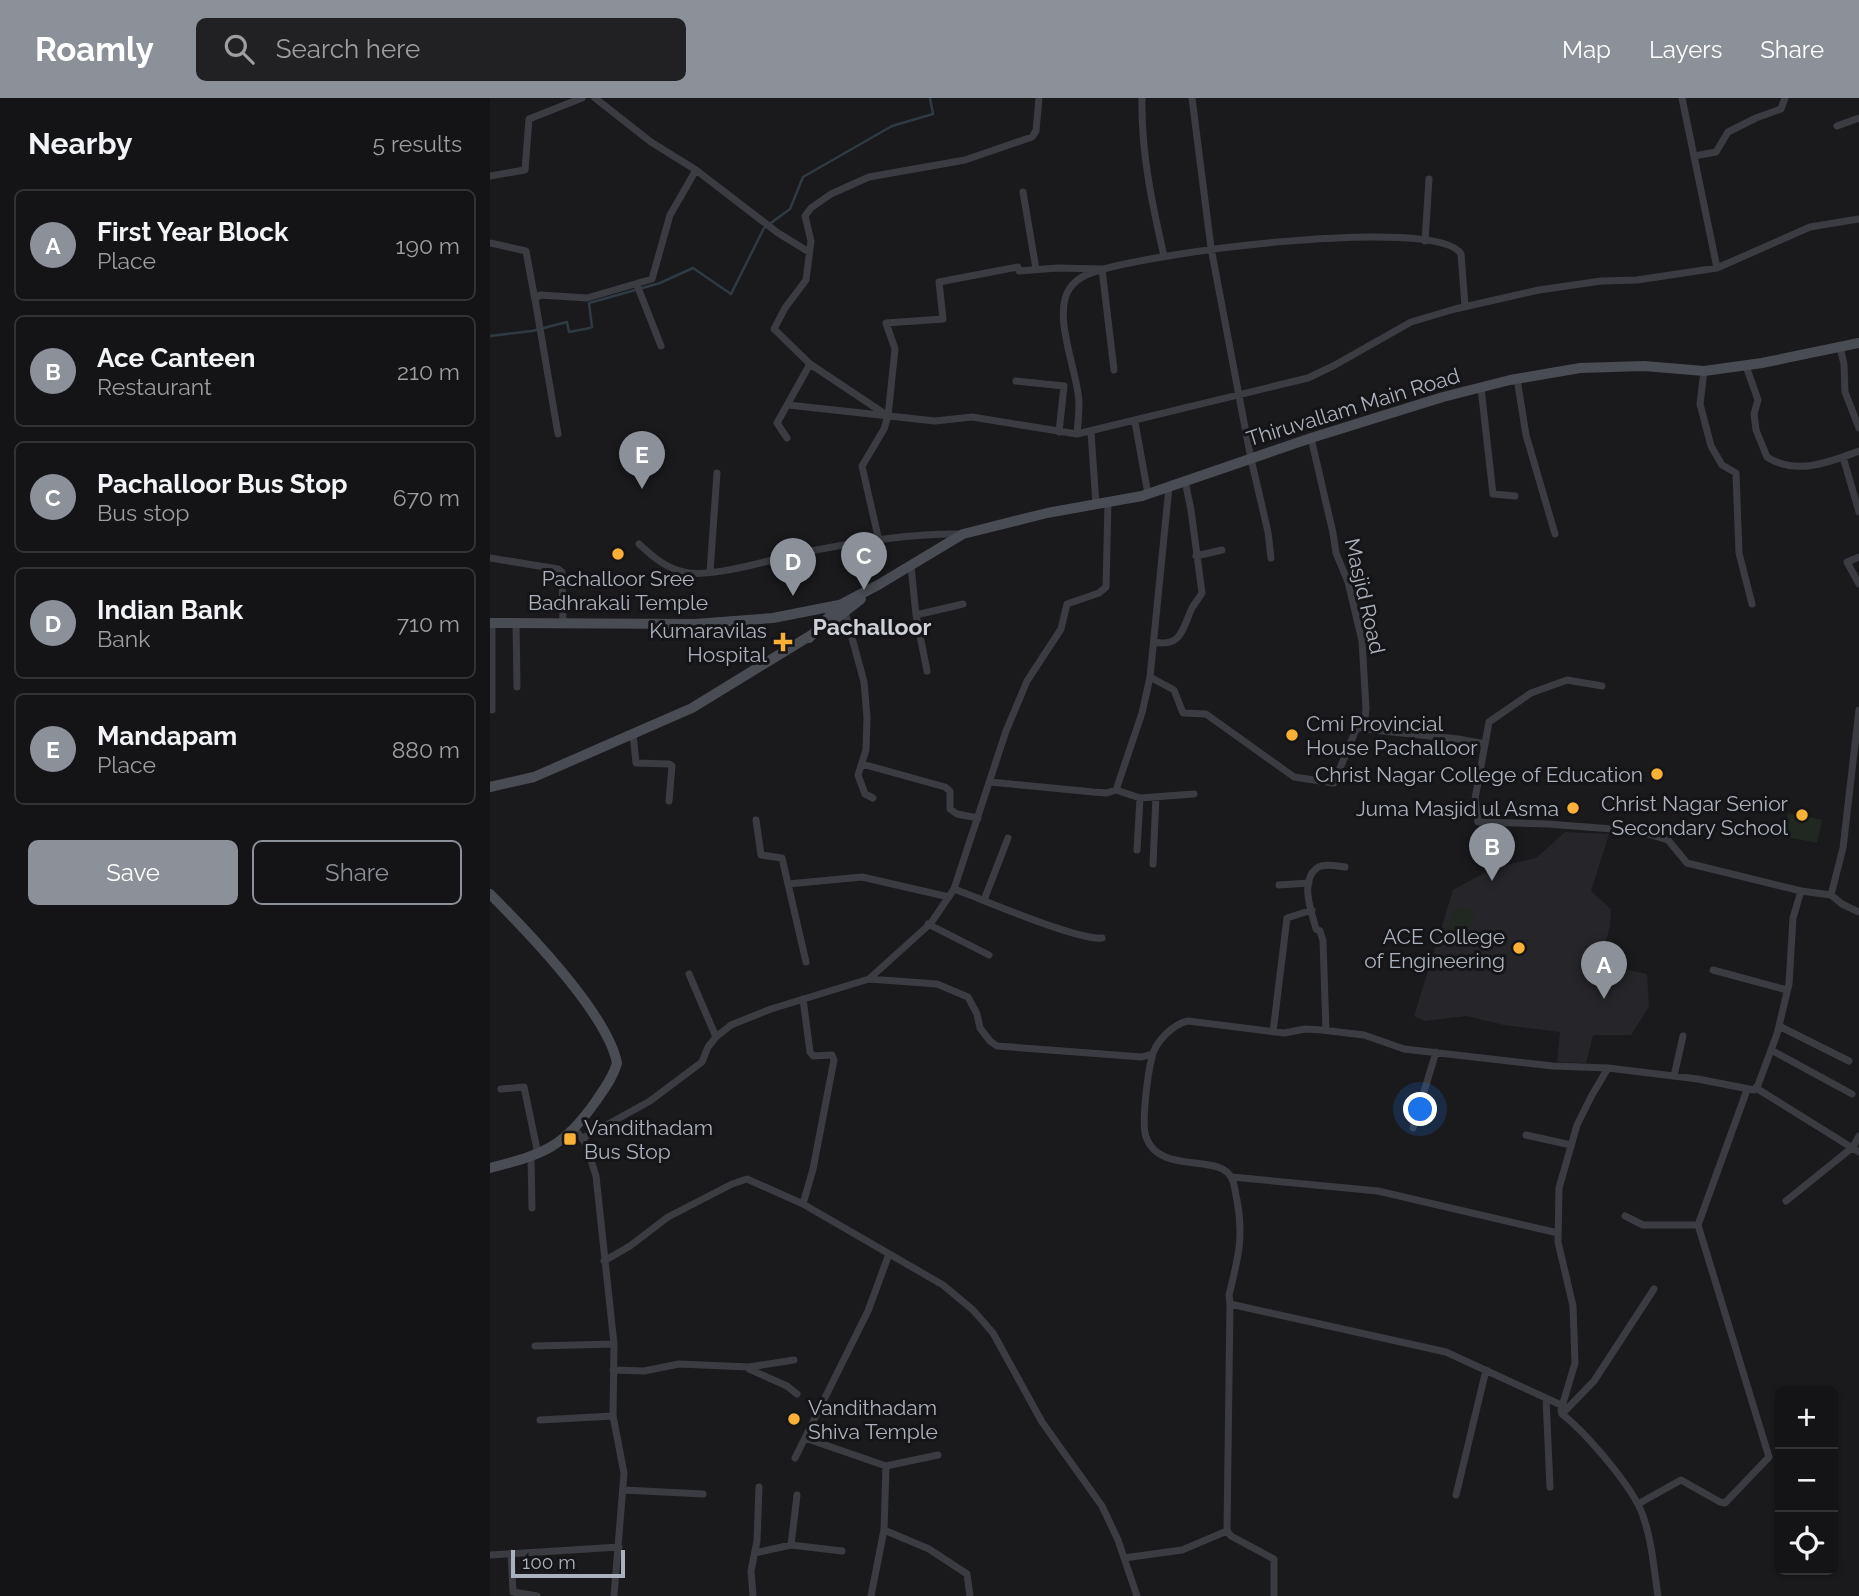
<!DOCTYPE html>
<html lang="en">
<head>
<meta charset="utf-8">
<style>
  body { margin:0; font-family:Raleway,sans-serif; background:#212123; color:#f1f3f6 }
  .controls { position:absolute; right:21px; bottom:21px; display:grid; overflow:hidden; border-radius:10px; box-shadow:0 2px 5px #0004 }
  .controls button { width:63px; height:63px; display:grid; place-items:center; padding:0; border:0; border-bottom:2px solid #333335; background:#141416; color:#f1f3f6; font:35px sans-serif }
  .scale { position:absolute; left:21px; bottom:18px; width:114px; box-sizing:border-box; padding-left:7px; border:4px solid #acb2bd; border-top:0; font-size:19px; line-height:24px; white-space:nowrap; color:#acb2bd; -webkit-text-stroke:5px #151518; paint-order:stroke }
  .you { position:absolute; left:931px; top:1012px; width:24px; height:24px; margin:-18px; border:5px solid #fff; border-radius:50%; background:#1a73e8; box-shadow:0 0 0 10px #1a73e833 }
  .badge { display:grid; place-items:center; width:46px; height:46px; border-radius:50%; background:#8c9099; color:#fff; font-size:23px; font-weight:700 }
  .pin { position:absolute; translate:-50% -58px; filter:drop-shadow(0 2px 4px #0008) }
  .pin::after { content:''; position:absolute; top:37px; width:24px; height:21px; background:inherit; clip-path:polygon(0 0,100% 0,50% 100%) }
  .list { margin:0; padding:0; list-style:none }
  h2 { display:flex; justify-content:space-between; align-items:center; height:91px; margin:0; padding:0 28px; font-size:30px }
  h2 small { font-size:23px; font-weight:400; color:#9d9ea1 }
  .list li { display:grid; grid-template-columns:46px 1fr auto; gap:21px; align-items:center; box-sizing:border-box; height:112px; margin:0 14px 14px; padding:0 14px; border:2px solid #333335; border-radius:10px }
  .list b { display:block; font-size:26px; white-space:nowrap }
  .list p { margin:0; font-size:23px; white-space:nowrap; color:#9d9ea1 }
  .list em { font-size:23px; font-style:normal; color:#9d9ea1 }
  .actions { display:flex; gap:14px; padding:21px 28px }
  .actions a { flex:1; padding:16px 0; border:2px solid #8c9099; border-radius:10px; text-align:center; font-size:24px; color:#8c9099 }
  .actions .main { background:#8c9099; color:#fff }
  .icon { flex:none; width:38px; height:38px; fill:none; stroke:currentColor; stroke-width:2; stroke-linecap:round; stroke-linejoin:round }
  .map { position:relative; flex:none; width:1369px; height:1498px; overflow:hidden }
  header { display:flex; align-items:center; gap:42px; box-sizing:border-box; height:98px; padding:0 35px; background:#8c9099; color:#fff }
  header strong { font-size:33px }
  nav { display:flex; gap:38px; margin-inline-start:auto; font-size:24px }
  .search { width:490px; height:63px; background:#212123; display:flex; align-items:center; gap:18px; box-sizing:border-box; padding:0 24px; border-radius:10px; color:#9d9ea1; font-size:26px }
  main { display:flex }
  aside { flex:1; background:#141416 }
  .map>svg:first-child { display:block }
  .built { fill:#26262a }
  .green { fill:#202821 }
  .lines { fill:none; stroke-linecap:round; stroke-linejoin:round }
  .stream { stroke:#2f3a42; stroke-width:2.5 }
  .street { stroke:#3b3c42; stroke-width:7 }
  .secondary { stroke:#494c52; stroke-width:10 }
  .poi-dot { fill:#f9b036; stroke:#151518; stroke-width:2.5 }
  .labels { text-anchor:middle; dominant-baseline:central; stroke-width:6; stroke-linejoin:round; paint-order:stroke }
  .street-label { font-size:21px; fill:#acb2bd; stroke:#151518 }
  .poi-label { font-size:21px; fill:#acb2bd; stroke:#151518; text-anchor:end }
  .neighbourhood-label { font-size:23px; font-weight:bold; fill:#ced1d8; stroke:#151518 }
</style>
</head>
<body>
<header>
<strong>Roamly</strong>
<div class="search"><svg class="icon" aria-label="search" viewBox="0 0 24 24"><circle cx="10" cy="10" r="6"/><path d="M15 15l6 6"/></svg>Search here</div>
<nav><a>Map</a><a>Layers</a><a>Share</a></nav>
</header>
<main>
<aside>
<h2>Nearby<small>5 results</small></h2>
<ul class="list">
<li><span class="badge">A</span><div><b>First Year Block</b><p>Place</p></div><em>190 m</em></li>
<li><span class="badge">B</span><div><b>Ace Canteen</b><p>Restaurant</p></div><em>210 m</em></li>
<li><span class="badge">C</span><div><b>Pachalloor Bus Stop</b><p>Bus stop</p></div><em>670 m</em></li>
<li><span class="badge">D</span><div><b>Indian Bank</b><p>Bank</p></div><em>710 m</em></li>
<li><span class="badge">E</span><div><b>Mandapam</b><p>Place</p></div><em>880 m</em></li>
</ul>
<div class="actions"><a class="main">Save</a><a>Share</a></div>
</aside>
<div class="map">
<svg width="1369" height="1498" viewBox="0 0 1369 1498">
  <rect width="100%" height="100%" fill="#1a1a1d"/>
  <path class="built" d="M1075 734 1119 736 1101 793 1121 811 1120 828 1109 871H1134L1157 876 1159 909 1141 937H1103L1096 965 1067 964 1070 934 1014 927 976 918 935 923 924 918 963 792 1003 770 1046 760Z"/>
  <path class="green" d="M1298 715 1332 722 1327 745 1293 738Z
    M965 810 986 811 974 847 953 843Z"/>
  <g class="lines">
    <path class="stream" d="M0 238 42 233 77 224 79 234 100 230 102 229 99 205 170 185 203 170 241 196 274 130 300 111 313 79 402 28 443 16 440 0"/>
    <path class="street" d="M105 0 161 44 206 72 288 135 319 154
      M652 0C651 54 662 106 674 158
      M702 0 721 150 761 361 778 434 781 460
      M1192 0 1227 170
      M1347 28 1369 20
      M1204 58 1226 54 1238 34 1266 20 1291 11 1295 0
      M0 78 35 72 39 21 92 0
      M533 94 546 171
      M935 143 939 81
      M0 145 36 153 45 202
      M147 187 171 248
      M1350 249 1354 266 1355 294 1369 330
      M1256 268 1268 302 1264 316 1266 332 1277 359C1306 378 1340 364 1369 353
      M1214 273 1210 306 1221 348 1232 367 1246 375 1249 455 1262 506
      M1027 281 1036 337 1065 436
      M526 283 574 288 569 334
      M991 290 1003 396 1025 398
      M298 307 445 323 482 319 587 336C588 326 589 315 589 304 588 274 561 216 580 190 584 184 590 180 596 177 641 156 948 116 971 156L975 208
      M398 318 405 251 396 225 453 221 449 184 528 169 529 173 568 170 612 171 624 272
      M645 324 658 396
      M601 334 606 406
      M68 336 45 201 50 197 97 200 162 181 180 117 206 72
      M587 336 818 280 845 267 921 224 965 211 1049 192 1111 183 1147 182 1227 170 1320 129 1369 121
      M297 340 287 325 320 266
      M821 340 843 435 846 455 858 484 872 543 876 610 874 631 968 641 995 646 985 701 988 724 1058 726 1148 733 1178 742 1197 765 1311 793
      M1353 359 1369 414
      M389 443 372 368 394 331 398 318 320 266 284 231 295 210 316 182 321 143 315 118 321 110 341 96 379 79 475 62 542 39 546 33 549 0
      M149 446C164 460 178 472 199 475 227 478 277 463 306 456 359 445 417 435 472 436
      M706 458 732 452
      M1369 459 1357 464 1369 486
      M0 460 68 471 72 474 73 525
      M421 468 426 517 437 573
      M220 474 227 375
      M355 514 374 584 377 619 376 652 368 677 375 696 383 700
      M426 517 473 506
      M2 525V612
      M26 525 27 589
      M664 544C693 550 693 528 702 510 705 505 709 500 712 495L701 412 695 383
      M660 579 684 592 693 615 716 616 804 679 844 685 867 629 874 631
      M143 636 146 665 179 666 182 668 179 703
      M995 646 999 624 1041 595 1077 582 1112 588
      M372 666 455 689 460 693V711L467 716 488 720
      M500 684 603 694 617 695 626 692 652 615 660 579 679 389
      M626 692 650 700 704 696
      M266 722 271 757 292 760 316 864
      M647 752 650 700
      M663 766 666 699
      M298 786 372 779 459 799
      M789 787 819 785
      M464 791C492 801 588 843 612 840
      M1341 797 1352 806 1369 814
      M494 802 518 740
      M438 826 499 857
      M1223 872 1297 892
      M199 876 226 939
      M379 881 441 825 464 791 516 633 537 583 571 531 577 506 609 495 616 489 618 404
      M1289 928 1359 963
      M836 932 833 843 830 833 826 831C822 815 809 783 827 770 834 765 847 768 855 769
      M783 934 797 820 822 812
      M1281 952 1362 996
      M1118 970 1102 997 1087 1027 1069 1090 1068 1144 1083 1208 1085 1265 1071 1312 1072 1316C1096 1335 1144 1390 1153 1418 1162 1443 1164 1472 1168 1498
      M1184 978 1193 938
      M1266 990 1369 1054
      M11 991 34 989 48 1056
      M923 1030 946 954
      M85 1031 96 1046 106 1078 124 1246 123 1318 134 1375 124 1498
      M1036 1037 1081 1047
      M93 1040 160 1003 212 964 218 949 226 939 241 927 281 911 379 881 447 886 478 899 487 916 490 930 500 943 507 948 652 959 662 956
      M41 1059 42 1110
      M742 1079 888 1093 1068 1135
      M1296 1103 1363 1049 1369 1038
      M313 1106 323 1071 344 962 342 957 323 958 320 954 313 901
      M1135 1118 1153 1127H1208
      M114 1163 140 1148 178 1119 242 1086 257 1081 313 1106 453 1187 483 1212 503 1235 552 1324 612 1408 628 1442 647 1498
      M740 1206 737 1433 741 1438 784 1461V1498
      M45 1248 124 1246
      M259 1271 297 1288 307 1296
      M123 1272 154 1273 189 1266 259 1269 304 1262
      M1056 1300 1060 1389
      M1071 1307 956 1254 740 1206 739 1197C748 1160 754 1140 747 1102 745 1095 745 1087 742 1081 731 1054 670 1078 656 1039 651 1025 658 974 662 959 665 944 683 926 698 923L794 935 815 931 832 932 874 937 914 951 1063 968 1118 970 1208 981 1264 992 1268 987 1287 936 1299 886 1303 820 1311 793 1341 797 1353 750 1369 612
      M1072 1316 1104 1283 1164 1191
      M50 1322 123 1318
      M315 1340 396 1368 394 1432 381 1498
      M305 1360 378 1213 399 1156
      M396 1368 448 1357
      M133 1392 213 1396
      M966 1397 996 1272
      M1148 1406 1191 1382 1230 1404 1235 1405 1279 1359 1208 1127 1257 992
      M394 1432 439 1451 477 1476 480 1498
      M301 1447 307 1397
      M21 1455 23 1494 47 1498
      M265 1455 301 1447 352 1453
      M0 1457 129 1449
      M634 1460 692 1452 737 1433
      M263 1498 261 1473 267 1443 269 1389"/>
    <path class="secondary" d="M0 525 205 526 283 520 349 507
      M339 526 371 501
      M319 540 350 507 388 487 473 436 557 415 652 398 821 340 953 299 1020 282 1090 270 1154 268 1214 273 1272 265 1369 245
      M0 689 44 679 202 610 323 536
      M0 796C37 833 117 915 127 965 123 980 114 991 106 1003 73 1050 54 1056 0 1070"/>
  </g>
  <g class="poi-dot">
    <circle cx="128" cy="456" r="7"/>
    <path d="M289.5 533.5h7v7h7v7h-7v7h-7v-7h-7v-7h7z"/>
    <circle cx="802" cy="637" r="7"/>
    <circle cx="1167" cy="676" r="7"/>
    <circle cx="1083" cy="710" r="7"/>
    <circle cx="1312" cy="717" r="7"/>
    <circle cx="1029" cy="850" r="7"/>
    <rect x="73" y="1034" width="14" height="14" rx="3.5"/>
    <circle cx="304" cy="1321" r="7"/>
  </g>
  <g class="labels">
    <g class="street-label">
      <text transform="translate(863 309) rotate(-17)">Thiruvallam Main Road</text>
      <text transform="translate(875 498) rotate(77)">Masjid Road</text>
    </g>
    <g class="poi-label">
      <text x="128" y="480" text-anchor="middle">Pachalloor Sree<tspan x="128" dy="24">Badhrakali Temple</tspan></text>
      <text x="277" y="532">Kumaravilas<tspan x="277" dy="24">Hospital</tspan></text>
      <text x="816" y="625" text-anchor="start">Cmi Provincial<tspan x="816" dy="24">House Pachalloor</tspan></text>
      <text x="1153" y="676">Christ Nagar College of Education</text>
      <text x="1298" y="705">Christ Nagar Senior<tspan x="1298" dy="24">Secondary School</tspan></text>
      <text x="1069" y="710">Juma Masjid ul Asma</text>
      <text x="1015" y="838">ACE College<tspan x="1015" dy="24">of Engineering</tspan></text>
      <text x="94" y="1029" text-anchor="start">Vandithadam<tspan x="94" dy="24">Bus Stop</tspan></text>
      <text x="318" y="1309" text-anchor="start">Vandithadam<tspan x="318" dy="24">Shiva Temple</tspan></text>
    </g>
    <g class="neighbourhood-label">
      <text x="382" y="528">Pachalloor</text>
    </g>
  </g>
</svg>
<div class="controls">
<button>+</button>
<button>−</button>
<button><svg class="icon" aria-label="locate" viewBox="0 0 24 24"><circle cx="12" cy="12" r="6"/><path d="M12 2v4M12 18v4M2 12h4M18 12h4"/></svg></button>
</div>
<div class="scale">100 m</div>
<div class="you"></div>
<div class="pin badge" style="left:1114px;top:901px">A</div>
<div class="pin badge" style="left:1002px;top:783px">B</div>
<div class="pin badge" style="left:374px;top:492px">C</div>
<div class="pin badge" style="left:303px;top:498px">D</div>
<div class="pin badge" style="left:152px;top:391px">E</div>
</div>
</main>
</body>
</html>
